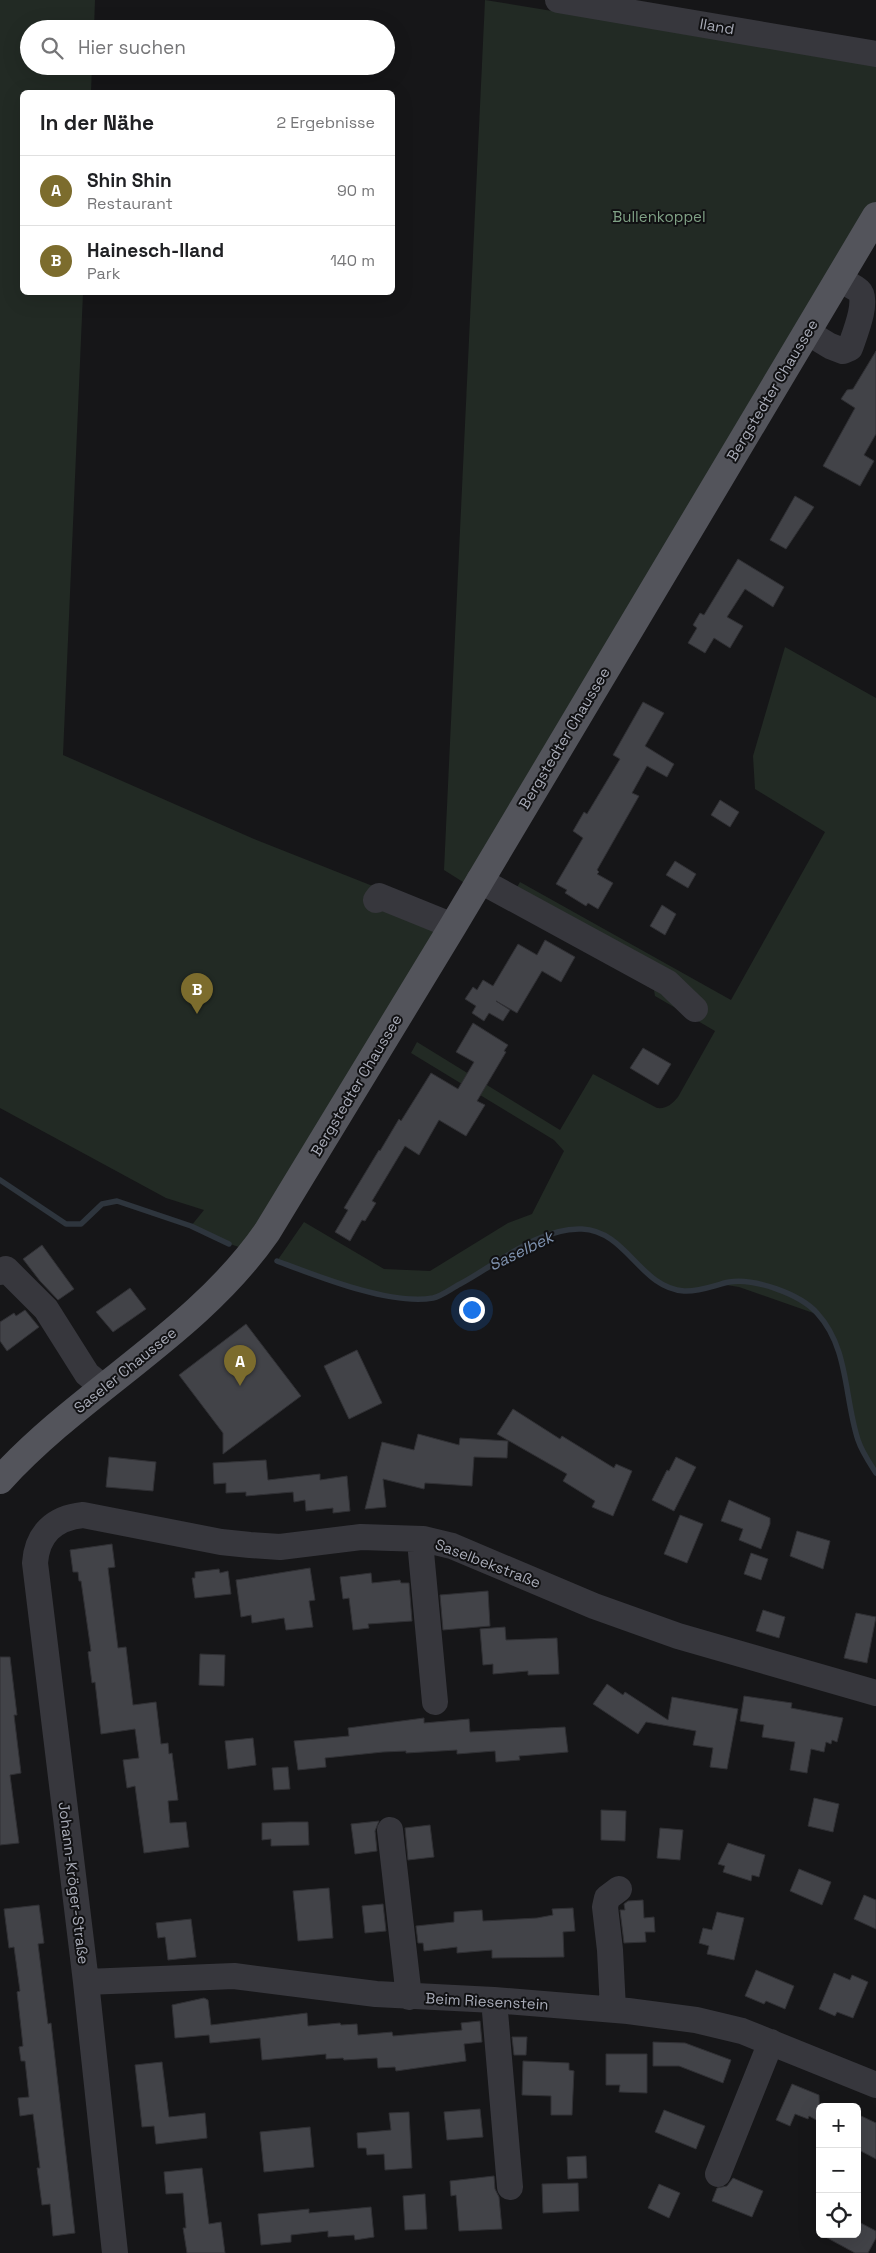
<!DOCTYPE html>
<html lang="de">
<head>
<meta charset="utf-8">
<style>
  body { margin:0; font-family:"Space Grotesk",sans-serif; background:#f2f2f2; color:#202124 }
  .controls { position:absolute; right:15px; bottom:15px; display:grid; overflow:hidden; border-radius:8px; box-shadow:0 5px 20px #0002 }
  .controls button { width:45px; height:45px; display:grid; place-items:center; padding:0; border:0; border-bottom:1px solid #e0e0e0; background:#fff; color:#202124; font:25px sans-serif }
  .you { position:absolute; left:471px; top:1309px; width:18px; height:18px; margin:-12px; border:4px solid #fff; border-radius:50%; background:#1a73e8; box-shadow:0 0 0 8px #1a73e833 }
  .badge { display:grid; place-items:center; width:32px; height:32px; border-radius:50%; background:#7c6c2d; color:#fff; font-size:16px; font-weight:700 }
  .pin { position:absolute; translate:-50% -41px; filter:drop-shadow(0 1px 2px #0008) }
  .pin::after { content:''; position:absolute; top:26px; width:18px; height:15px; background:inherit; clip-path:polygon(0 0,100% 0,50% 100%) }
  .list { margin:0; padding:0; list-style:none }
  h2 { display:flex; justify-content:space-between; align-items:center; height:65px; margin:0; padding:0 20px; font-size:21px }
  h2 small { font-size:16px; font-weight:400; color:#757577 }
  .list li { display:grid; grid-template-columns:32px 1fr auto; gap:15px; align-items:center; box-sizing:border-box; height:70px; padding:0 20px; border-top:1px solid #e0e0e0 }
  .list b { display:block; font-size:19px; white-space:nowrap }
  .list p { margin:0; font-size:16px; white-space:nowrap; color:#757577 }
  .list em { font-size:16px; font-style:normal; color:#757577 }
  .icon { flex:none; width:28px; height:28px; fill:none; stroke:currentColor; stroke-width:2; stroke-linecap:round; stroke-linejoin:round }
  .map { position:relative; flex:none; width:876px; height:2253px; overflow:hidden }
  .search { position:absolute; background:#fff; box-shadow:0 5px 20px #0002; left:20px; top:20px; width:375px; height:55px; display:flex; align-items:center; gap:12px; box-sizing:border-box; padding:0 18px; border-radius:28px; color:#757577; font-size:19px }
  .panel { position:absolute; background:#fff; box-shadow:0 5px 20px #0002; left:20px; top:90px; width:375px; height:205px; border-radius:8px }
  .map>svg:first-child { display:block }
  .green { fill:#222a24 }
  .lines { fill:none; stroke-linecap:round; stroke-linejoin:round }
  .stream { stroke:#2e353d; stroke-width:5.5 }
  .building { fill:#424348; stroke:#303034 }
  .minor { stroke:#37373d; stroke-width:26 }
  .major { stroke:#53545b; stroke-width:28 }
  .labels { text-anchor:middle; dominant-baseline:central; stroke-width:4; stroke-linejoin:round; paint-order:stroke }
  .street-label { font-size:15px; fill:#a8abb7; stroke:#111113 }
  .park-label { font-size:15px; fill:#80a286; stroke:#111113 }
  .water-label { font-size:16px; font-style:italic; fill:#8094b1; stroke:#111113 }
</style>
</head>
<body>
<div class="map">
<svg width="876" height="2253" viewBox="0 0 876 2253">
  <rect width="100%" height="100%" fill="#161618"/>
  <path class="green" d="M0 0H95L94 29H29V66H92L91 92H22V292L83 293 63 755 254 839 456 919 242 1248 218 1240 191 1226 204 1210 166 1198 0 1108Z
    M485 0 876 64V213L474 889 444 870Z
    M785 647 876 698V1473L864 1455 857 1438 838 1346 819 1315 739 1287 720 1284 684 1291 675 1289 645 1273 623 1249 600 1234 583 1229H573L534 1241 432 1298 380 1295 277 1261 304 1222 384 1269 430 1271 508 1223 532 1214 564 1151 554 1140 411 1053 417 1042 560 1130 593 1074 657 1108C667 1109 672 1104 678 1097L715 1031 655 996 654 990 506 906 520 882 731 1000 825 832 755 789 753 756Z"/>
  <g class="lines">
    <path class="stream" d="M0 1180 66 1224H81L102 1204 117 1201 191 1226 229 1244
      M277 1261C317 1276 391 1306 433 1298 442 1296 452 1288 460 1284 496 1265 539 1227 582 1229 627 1231 640 1288 684 1291 699 1292 715 1285 729 1282 755 1278 800 1294 817 1313 849 1348 844 1397 858 1440 862 1452 869 1462 876 1473"/>
  </g>
  <path class="building" d="M876 351V434L864 455 874 461 860 486 823 466 855 408 841 399 847 390 853 389Z
    M795 496 814 507 786 549 770 540Z
    M738 559 784 587 773 607 745 589 727 617 743 626 730 648 714 638 705 653 688 643 697 628 693 625 700 613 704 615Z
    M643 702 664 713 645 746 674 764 667 777 647 766 632 793 639 796 597 870 599 872 597 874 613 883 598 909 588 903 586 906 565 893 567 890 556 884 583 838 573 831 584 812 587 814 620 759 613 755Z
    M720 800 739 812 730 827 711 815Z
    M675 861 696 874 688 888 666 875Z
    M662 905 676 914 665 935 650 926Z
    M545 940 575 957 561 982 542 971 517 1013 496 1001 510 1010 503 1021 489 1013 484 1021 472 1013 476 1006 465 999 473 987 477 990 483 980 493 986 518 944 537 955Z
    M473 1023 508 1045 504 1051 506 1052 477 1101 485 1105 466 1136 439 1120 419 1155 405 1146 372 1201 376 1203 365 1221 362 1220 350 1241 335 1232 348 1210 344 1208 379 1150 380 1151 399 1119 401 1121 431 1073 458 1089 474 1062 456 1052Z
    M643 1048 671 1064 658 1085 630 1068Z
    M42 1245 74 1289 58 1300 40 1281 23 1259Z
    M130 1288 146 1309 113 1332 96 1312Z
    M25 1310 39 1327 7 1351 0 1341V1322L14 1313 16 1316Z
    M246 1324 301 1396 223 1454V1433L179 1375Z
    M357 1350 382 1403 349 1419 324 1366Z
    M513 1409 560 1439 562 1436 614 1468 616 1464 632 1471 613 1516 592 1507 595 1501 563 1481 567 1474 497 1434Z
    M418 1434 459 1445 460 1438 508 1441 507 1458 474 1457 472 1486 425 1483 424 1489 383 1479 386 1507 365 1509 382 1442 414 1450Z
    M109 1457 156 1462 153 1491 106 1487Z
    M676 1457 696 1467 674 1511 652 1500 667 1470 669 1471Z
    M266 1460 268 1480 320 1474V1480L347 1476 350 1511 333 1513V1508L306 1511 305 1500 294 1502 293 1492 246 1496V1492L226 1493V1483L214 1484 213 1463Z
    M729 1500 770 1518V1524L761 1549 739 1540 743 1529 721 1521Z
    M680 1515 703 1524 687 1563 664 1554Z
    M797 1531 830 1541 823 1569 790 1556Z
    M112 1544 115 1567 108 1568 118 1648 126 1647 133 1705 156 1702 161 1744 168 1743 169 1754 172 1753 178 1800 168 1801 170 1823 186 1822 189 1847 144 1853 135 1786 127 1788 123 1760 139 1758 135 1729 101 1734 95 1682 92 1683 88 1652 91 1651 81 1581H79L78 1572H73L70 1550Z
    M751 1553 768 1559 761 1580 744 1574Z
    M310 1568 315 1600 309 1601 313 1627 286 1630 284 1618 252 1623 251 1615 241 1617 236 1580Z
    M219 1569 220 1573 228 1571 231 1594 195 1598 192 1578H195V1572Z
    M371 1573 372 1583 400 1580 401 1583H409L412 1621 368 1624 369 1628 353 1630 349 1598 343 1599 340 1577Z
    M488 1591 490 1626 443 1630 440 1595Z
    M763 1610 785 1617 779 1638 756 1631Z
    M856 1613 876 1617 867 1663 844 1658Z
    M505 1627 506 1640 557 1638 559 1674 528 1675V1671L493 1674V1664L483 1665 480 1629Z
    M200 1654 225 1655 224 1686 199 1685Z
    M0 1657H10L17 1715H14L21 1773 10 1775 19 1843 0 1845Z
    M607 1684 623 1695 625 1692 668 1720 672 1697 738 1709 727 1769 710 1767 713 1748 693 1745 696 1731 646 1722 638 1734 593 1704Z
    M744 1696 792 1703 791 1708 843 1718 837 1742 832 1740 831 1744 826 1742 824 1752 811 1749 807 1773 790 1770 795 1742 762 1737 764 1725 740 1721Z
    M424 1718V1723L469 1719 470 1732 565 1727 568 1752 519 1756 520 1760 496 1762 495 1751 457 1754V1750L406 1753V1751L383 1752 325 1758 326 1767 298 1770 294 1741 349 1736 348 1728Z
    M253 1738 256 1765 228 1769 225 1741Z
    M288 1767 290 1789 274 1790 272 1768Z
    M814 1798 839 1804 833 1832 808 1826Z
    M601 1810 626 1811 625 1841 601 1840Z
    M379 1821 375 1831 377 1851 355 1854 351 1824Z
    M289 1822H308L309 1845 271 1846V1839L262 1840V1823Z
    M430 1825 434 1857 408 1860 405 1828Z
    M660 1828 683 1830 680 1860 657 1858Z
    M728 1843 765 1855 759 1877 752 1875 751 1881 723 1872 725 1866 718 1864Z
    M799 1869 831 1882 822 1905 790 1891Z
    M329 1888 333 1938 298 1941 293 1891Z
    M864 1895 876 1900V1929L854 1919Z
    M643 1900 644 1918 654 1917 655 1932H645L646 1942 624 1943 620 1910H625L624 1904 628 1901Z
    M383 1904 386 1931 365 1933 362 1906Z
    M39 1905 44 1943 38 1944 48 2024 51 2023 75 2233 53 2236 50 2204 42 2205 37 2168H40L33 2114 20 2116 18 2098 29 2097 25 2061H21L19 2047 23 2046 17 1992 20 1991 14 1947 9 1948 4 1909Z
    M573 1908 575 1931 563 1932 564 1957 492 1958V1950L457 1953V1947L424 1951 423 1943H418L416 1926 454 1922V1912L482 1910 483 1921 537 1918 553 1915 552 1909Z
    M717 1912 744 1918 734 1960 707 1954 709 1946 699 1943 703 1928 712 1930Z
    M191 1919 196 1957 168 1960 165 1937 158 1938 156 1923Z
    M756 1970 794 1986 785 2009 766 2001 764 2004 745 1996Z
    M834 1973 850 1980 852 1975 868 1982 853 2018 837 2012 835 2016 819 2009Z
    M204 1998 208 2000 211 2025 307 2013 308 2026 340 2023 341 2025 357 2024 358 2035 392 2032 393 2036 462 2030 461 2023 480 2021 482 2042 464 2044 466 2061 396 2071 395 2067 378 2068 377 2058 344 2060 343 2058 326 2059V2054L262 2060 260 2038 210 2043 209 2035 175 2038 172 2005Z
    M512 2037H527L526 2055H514Z
    M653 2042 685 2043 731 2060 723 2083 679 2066H653Z
    M606 2054H647V2093L619 2092 620 2085H606Z
    M523 2061 569 2063V2070L574 2071 572 2115H551V2096L522 2095Z
    M162 2062 169 2117 205 2113 207 2138 156 2144 154 2126 142 2127 135 2065Z
    M792 2084 819 2095 820 2122 809 2116 808 2119 795 2114 790 2126 776 2120Z
    M480 2109 483 2137 447 2140 444 2112Z
    M664 2110 705 2126 696 2149 655 2132Z
    M409 2112 412 2168 385 2170 384 2154 367 2155 366 2148H358L357 2133 391 2130 389 2113Z
    M857 2114 876 2123V2159L857 2149Z
    M310 2127 314 2167 264 2172 260 2132Z
    M586 2156 587 2178 568 2179 567 2157Z
    M202 2168 209 2224 221 2222 225 2253H187L183 2228H186L183 2193 166 2194 164 2172Z
    M494 2176 495 2189 499 2197 502 2229 459 2231 456 2195 451 2196 450 2181Z
    M733 2178 763 2191 752 2217 712 2201 717 2188 727 2186Z
    M578 2183 579 2211 543 2213 542 2184Z
    M659 2184 680 2193 669 2218 648 2208Z
    M425 2194 427 2229 405 2230 403 2196Z
    M371 2207 374 2237 355 2240 354 2235 328 2237V2231L291 2235V2242L261 2245 258 2214 309 2209V2213Z
    M857 2221 876 2231V2238L868 2253H855L820 2234H857Z"/>
  <g class="lines">
    <path class="minor" d="M558 0 876 54
      M807 332 830 346 843 351 850 348C854 336 869 300 859 291 854 286 845 283 839 279
      M479 880 668 983 695 1009
      M376 900 379 896 453 926
      M0 1272 6 1269 46 1309 87 1374 103 1387
      M423 1539 421 1552 435 1702
      M390 1830 409 1997
      M86 1982 234 1976 376 1994 494 2000 628 2011 696 2020 742 2031 876 2085
      M494 2000 510 2187
      M613 2009 610 1950 605 1907 607 1898 619 1889
      M718 2174 771 2042
      M115 2253 86 1982 35 1563C37 1534 54 1518 83 1515L221 1542 250 1545 280 1547 361 1537 423 1539 452 1546 594 1606 678 1636 876 1693"/>
    <path class="major" d="M0 1480C82 1390 197 1333 267 1232L453 926 876 216"/>
  </g>
  <g class="labels">
    <g class="street-label">
      <text transform="translate(717 26) rotate(10)">Iland</text>
      <text transform="translate(772 390) rotate(-59)">Bergstedter Chaussee</text>
      <text transform="translate(564 738) rotate(-59)">Bergstedter Chaussee</text>
      <text transform="translate(356 1085) rotate(-59)">Bergstedter Chaussee</text>
      <text transform="translate(125 1370) rotate(-39)">Saseler Chaussee</text>
      <text transform="translate(488 1563) rotate(21)">Saselbekstraße</text>
      <text transform="translate(74 1883) rotate(83)">Johann-Kröger-Straße</text>
      <text transform="translate(487 2001) rotate(3)">Beim Riesenstein</text>
    </g>
    <g class="park-label">
      <text x="659" y="216">Bullenkoppel</text>
    </g>
    <g class="water-label">
      <text transform="translate(521 1251) rotate(-26)">Saselbek</text>
    </g>
  </g>
</svg>
<div class="controls">
<button>+</button>
<button>−</button>
<button><svg class="icon" aria-label="locate" viewBox="0 0 24 24"><circle cx="12" cy="12" r="6"/><path d="M12 2v4M12 18v4M2 12h4M18 12h4"/></svg></button>
</div>
<div class="you"></div>
<div class="pin badge" style="left:240px;top:1386px">A</div>
<div class="pin badge" style="left:197px;top:1014px">B</div>
<div class="search"><svg class="icon" aria-label="search" viewBox="0 0 24 24"><circle cx="10" cy="10" r="6"/><path d="M15 15l6 6"/></svg>Hier suchen</div>
<section class="panel">
<h2>In der Nähe<small>2 Ergebnisse</small></h2>
<ul class="list">
<li><span class="badge">A</span><div><b>Shin Shin</b><p>Restaurant</p></div><em>90 m</em></li>
<li><span class="badge">B</span><div><b>Hainesch-Iland</b><p>Park</p></div><em>140 m</em></li>
</ul>
</section>
</div>
</body>
</html>
